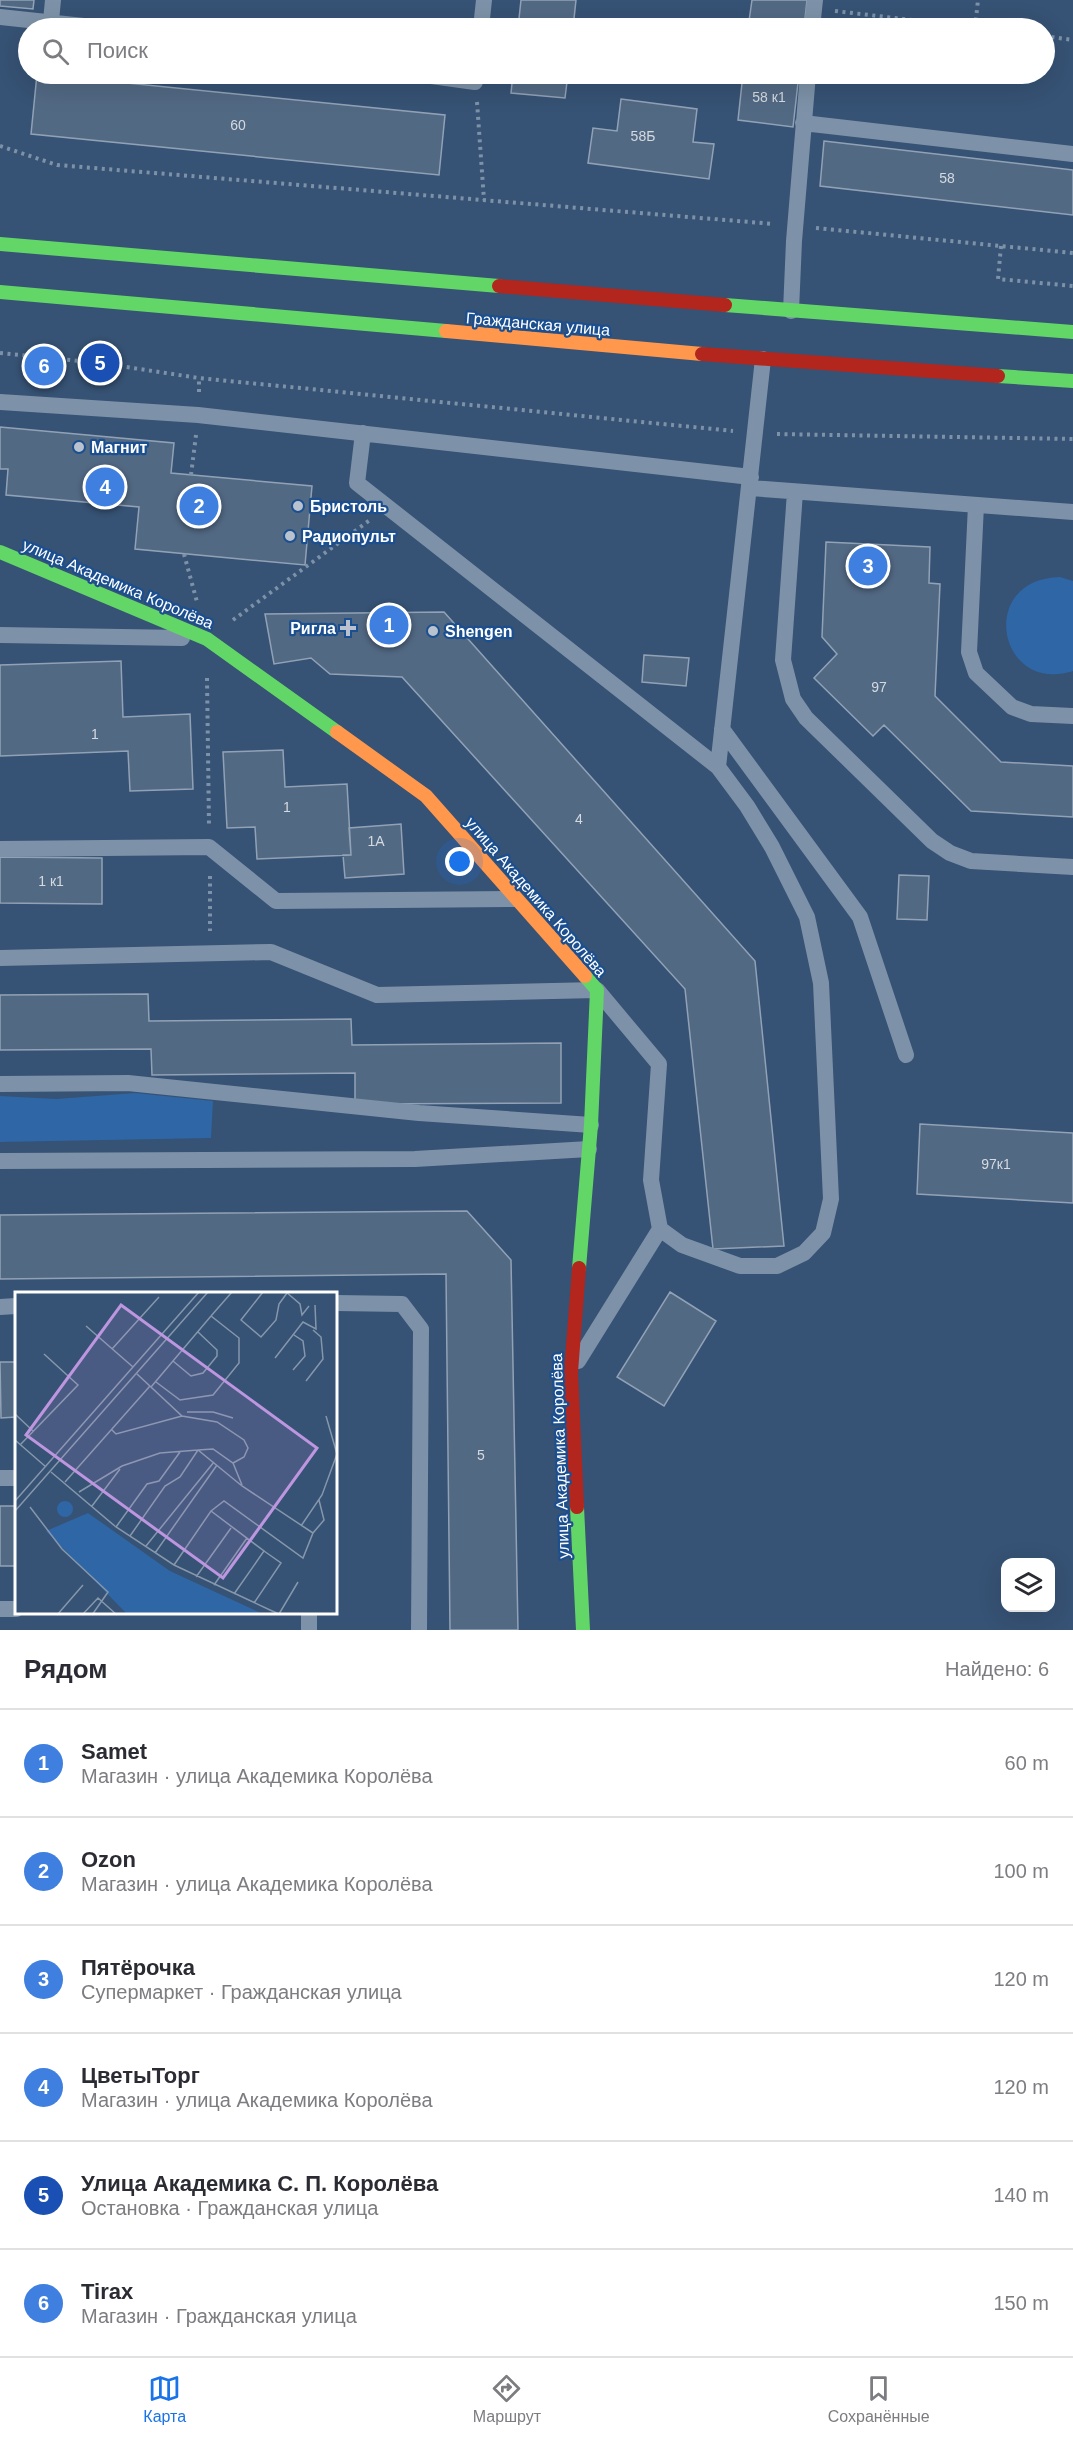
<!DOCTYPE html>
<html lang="ru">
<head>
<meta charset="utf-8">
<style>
  body { margin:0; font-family:Arial,sans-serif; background:#f7f7f7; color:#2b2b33 }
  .controls { position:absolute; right:18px; bottom:18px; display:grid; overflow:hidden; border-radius:12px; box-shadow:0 6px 24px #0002 }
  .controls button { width:54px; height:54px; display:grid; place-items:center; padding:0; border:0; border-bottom:2px solid #e1e1e2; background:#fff; color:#2b2b33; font:30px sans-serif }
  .you { position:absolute; left:460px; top:862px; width:21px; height:21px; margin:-15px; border:4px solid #fff; border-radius:50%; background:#1a73e8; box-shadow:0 0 0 9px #1a73e833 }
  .badge { display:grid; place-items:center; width:39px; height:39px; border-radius:50%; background:#1a73e8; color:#fff; font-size:20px; font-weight:700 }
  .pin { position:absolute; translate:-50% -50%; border:3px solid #fff; box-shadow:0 2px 6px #0006 }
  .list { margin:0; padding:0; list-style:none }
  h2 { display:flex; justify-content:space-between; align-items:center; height:78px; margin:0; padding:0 24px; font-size:26px }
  h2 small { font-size:20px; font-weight:400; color:#7c7c81 }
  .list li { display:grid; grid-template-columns:39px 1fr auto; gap:18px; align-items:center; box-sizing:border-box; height:108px; padding:0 24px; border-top:2px solid #e1e1e2 }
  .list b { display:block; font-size:22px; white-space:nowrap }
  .list p { margin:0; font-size:20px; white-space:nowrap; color:#7c7c81 }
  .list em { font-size:20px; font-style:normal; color:#7c7c81 }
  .icon { flex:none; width:33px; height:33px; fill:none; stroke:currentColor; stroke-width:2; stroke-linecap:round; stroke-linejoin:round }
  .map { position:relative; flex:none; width:1073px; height:1630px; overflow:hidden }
  .search { position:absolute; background:#fff; box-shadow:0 6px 24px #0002; left:18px; right:18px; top:18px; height:66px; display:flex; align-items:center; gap:15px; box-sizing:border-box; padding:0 21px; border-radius:33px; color:#7c7c81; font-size:22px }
  .sheet { height:726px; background:#fff }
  nav { display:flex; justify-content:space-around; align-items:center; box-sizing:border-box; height:84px; border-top:2px solid #e1e1e2; background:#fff; font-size:16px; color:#7c7c81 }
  nav a { display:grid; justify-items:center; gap:3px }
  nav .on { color:#1a73e8 }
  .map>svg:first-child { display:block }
  .green { fill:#2f66a5 }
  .building { fill:#526984; stroke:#92a2b6; stroke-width:1.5 }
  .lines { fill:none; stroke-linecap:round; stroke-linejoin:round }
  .path { stroke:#7d92a8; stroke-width:4; stroke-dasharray:3 4.5; stroke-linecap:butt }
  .lane { stroke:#7d92a8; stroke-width:16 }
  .fast { stroke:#63d668; stroke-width:14 }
  .slow { stroke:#ff974d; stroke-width:14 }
  .jam { stroke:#b3261e; stroke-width:14 }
  .poi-dot { fill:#b9c2ce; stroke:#1b4f8f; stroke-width:2 }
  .labels { text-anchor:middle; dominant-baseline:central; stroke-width:4.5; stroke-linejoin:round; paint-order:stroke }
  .number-label { font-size:14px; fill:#d4dae0 }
  .street-label { font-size:16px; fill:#fff; stroke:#1b4f8f }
  .poi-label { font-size:16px; font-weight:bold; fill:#fff; stroke:#1b4f8f; text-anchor:start }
  .inset-road { fill:none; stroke:#8697ac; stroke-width:1.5 }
  .view { fill:#bd96df; fill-opacity:0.15; stroke:#bd96df; stroke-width:3 }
  .inset-edge { fill:none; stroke:#fff; stroke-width:3 }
</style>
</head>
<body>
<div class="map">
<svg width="1073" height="1630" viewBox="0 0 1073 1630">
  <rect width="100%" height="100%" fill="#365274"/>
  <path class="green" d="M1060 577 1073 581V671C998 695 976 579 1060 577Z
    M135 1093 213 1101 211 1138 0 1142V1096L56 1099Z"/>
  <path class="building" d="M0 0H34L33 9 0 6Z
    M521 0H576L573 28H518Z
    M752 0H807L804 28H748Z
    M37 74 445 115 439 175 31 134Z
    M513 74H568L565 98 511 93Z
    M743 74H799L793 127 738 120Z
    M621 99 697 109 693 142 714 144 709 179 588 163 593 128 617 131Z
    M824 141 1073 170V215L820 186Z
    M0 427 174 443 171 473 312 486 305 565 135 549 139 507 6 495 8 469H0Z
    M826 542 930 547 929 583 940 584 935 696 1001 762 1073 766V817L971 811 884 725 873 736 814 678 837 654 822 637Z
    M444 612 755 961 784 1246 713 1249 685 989 402 677 330 674 311 658 274 664 265 614Z
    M644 655 689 658 686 686 642 682Z
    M121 661 123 717 190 714 193 789 130 791 128 751 0 756V665Z
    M283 750 285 787 347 784 351 855 257 859 255 827 227 828 223 752Z
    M401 824 404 874 345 878 343 855H351L349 828Z
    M0 857 102 858V904L0 903Z
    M899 875 929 876 927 920 897 919Z
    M148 994 149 1021 351 1019 352 1045 561 1043V1103L355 1104V1073L152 1075 151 1049 0 1050V995Z
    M920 1124 1073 1133V1203L917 1194Z
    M467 1211 511 1260 518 1630H450L446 1274 0 1279V1215Z
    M670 1292 716 1321 664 1406 617 1377Z
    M0 1362H16V1417L1 1418Z
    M0 1506H16V1566H0Z"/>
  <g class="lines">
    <path class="path" d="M835 11 980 28
      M975 28 978 0
      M1044 36 1073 40
      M477 102 484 200
      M0 146 57 165 774 224
      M816 228 1073 253
      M1001 246 998 279 1073 286
      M0 353 100 363 199 378 733 431
      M199 392V378
      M777 434 1073 439
      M191 475 196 435
      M184 554 197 602
      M233 620 370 520
      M207 678 209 826
      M210 876V931"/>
    <path class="lane" d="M0 17 102 28
      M51 21 53 0
      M481 28 484 0
      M812 28 815 0
      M417 74 475 82 476 74
      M803 123 1073 154
      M791 311 794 241 808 74
      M0 402 198 415 751 477
      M363 433 357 483 718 767
      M750 488 1073 512
      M795 492 783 660 793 699 806 718 932 841 950 853 971 861 1073 867
      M976 505 969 652 976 673 1012 707 1031 714 1073 716
      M0 635 182 638
      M722 729 860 917 906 1055
      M0 849 209 847 276 901 515 899
      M0 958 271 952 377 995 597 990 659 1064 651 1180 660 1229 682 1245 740 1266H777L804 1253 823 1233 831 1199 821 983 807 917 772 847 747 806 718 767 763 359
      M0 1084 128 1083 419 1113 591 1125
      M0 1161 415 1159 589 1149
      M336 1303 402 1304 421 1329 419 1630
      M0 1307 16 1306
      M578 1361 660 1229
      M0 1478H16
      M0 1609H16
      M309 1614V1630"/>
    <path class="fast" d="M0 244 499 286
      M0 292 446 331
      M725 305 1073 332
      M998 376 1073 381
      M0 552 207 639 337 732
      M579 1268 591 1125 597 990 585 976
      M577 1507 583 1630"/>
    <path class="slow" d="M446 331 702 354
      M337 732 426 796 585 976"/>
    <path class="jam" d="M499 286 725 305
      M702 354 998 376
      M577 1507 571 1372 579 1268"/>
  </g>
  <g class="poi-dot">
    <circle cx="79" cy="447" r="6"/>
    <circle cx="298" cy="506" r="6"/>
    <circle cx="290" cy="536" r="6"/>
    <path d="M345 619h6v6h6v6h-6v6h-6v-6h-6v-6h6z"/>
    <circle cx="433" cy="631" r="6"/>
  </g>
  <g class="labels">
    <g class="number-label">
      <text x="769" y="97">58 к1</text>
      <text x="238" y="125">60</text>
      <text x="643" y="136">58Б</text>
      <text x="947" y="178">58</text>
      <text x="879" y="687">97</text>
      <text x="95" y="734">1</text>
      <text x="287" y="807">1</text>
      <text x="579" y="819">4</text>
      <text x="376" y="841">1А</text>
      <text x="51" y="881">1 к1</text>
      <text x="996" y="1164">97к1</text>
      <text x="481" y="1455">5</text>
    </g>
    <g class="street-label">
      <text transform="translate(538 324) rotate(5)">Гражданская улица</text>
      <text transform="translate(118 584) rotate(23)">улица Академика Королёва</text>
      <text transform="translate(536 897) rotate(49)">улица Академика Королёва</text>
      <text transform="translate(560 1456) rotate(-92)">улица Академика Королёва</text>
    </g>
    <g class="poi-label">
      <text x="91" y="447">Магнит</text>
      <text x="310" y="506">Бристоль</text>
      <text x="302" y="536">Радиопульт</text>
      <text x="336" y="628" text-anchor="end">Ригла</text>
      <text x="445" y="631">Shengen</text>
    </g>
  </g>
  <g transform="translate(15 1292)">
    <rect width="322" height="322" fill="#365274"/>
    <path d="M42 217a8 8 0 1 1 16 0a8 8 0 1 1-16 0ZM73 221 155 279 248 322H112L31 239Z" fill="#2f66a5"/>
    <path class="inset-road" d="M248 0 226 28 246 45 261 28 264 12 272 1M271 0 285 12 287 23 294 14M196 24 217 0M71 34 118 75M97 57 144 5M260 66 288 30 301 37 300 13M158 69 176 84 188 81 202 64V58L183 40M278 78 290 64 288 49 279 43M291 89 308 67 306 45 298 38M136 95 196 24 224 46V71L198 103 165 108 141 90M172 120H198L218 126M0 122 18 139M96 137 101 142 167 124M0 148 31 175M5 153 63 93 29 62M218 171 227 193M36 180 101 235 159 273 255 318 264 322 283 290M50 190 135 94M64 200 107 174 145 161 183 158 227 194 298 241M0 209 184 0M77 214 105 177M15 215 47 257 93 300 77 323M0 219 193 0M196 219 209 209 288 266 298 241 309 228 304 208M286 234 307 203 322 162 311 124M101 235 132 192 144 189 165 160M115 244 150 194 165 185 183 158 198 157 218 171 229 165 233 156 229 148 202 130 167 124 122 82M131 254 199 170M140 261 202 173M159 273 196 219 249 259 219 302M181 285 216 236M199 293 232 246M239 311 266 271 249 259M42 323 68 293M67 323 83 306 102 323"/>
    <path class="view" d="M106 13 302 156 208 286 11 143Z"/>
    <rect width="322" height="322" class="inset-edge"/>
  </g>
</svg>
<div class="controls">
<button><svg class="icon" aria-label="layers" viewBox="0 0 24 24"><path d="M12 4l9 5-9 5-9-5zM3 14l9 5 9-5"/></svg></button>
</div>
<div class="you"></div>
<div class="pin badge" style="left:389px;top:625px;background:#3f7fe0">1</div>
<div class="pin badge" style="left:199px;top:506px;background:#3f7fe0">2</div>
<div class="pin badge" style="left:868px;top:566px;background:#3f7fe0">3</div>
<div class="pin badge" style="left:105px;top:487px;background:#3f7fe0">4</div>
<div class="pin badge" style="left:100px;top:363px;background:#1a4fb4">5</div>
<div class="pin badge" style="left:44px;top:366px;background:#3f7fe0">6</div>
<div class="search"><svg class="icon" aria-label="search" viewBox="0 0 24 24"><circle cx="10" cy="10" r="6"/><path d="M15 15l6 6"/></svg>Поиск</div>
</div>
<section class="sheet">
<h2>Рядом<small>Найдено: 6</small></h2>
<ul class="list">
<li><span class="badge" style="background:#3f7fe0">1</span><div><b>Samet</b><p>Магазин · улица Академика Королёва</p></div><em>60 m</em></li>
<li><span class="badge" style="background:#3f7fe0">2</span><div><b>Ozon</b><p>Магазин · улица Академика Королёва</p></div><em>100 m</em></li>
<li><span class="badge" style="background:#3f7fe0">3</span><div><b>Пятёрочка</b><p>Супермаркет · Гражданская улица</p></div><em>120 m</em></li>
<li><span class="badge" style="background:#3f7fe0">4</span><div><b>ЦветыТорг</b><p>Магазин · улица Академика Королёва</p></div><em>120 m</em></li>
<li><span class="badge" style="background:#1a4fb4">5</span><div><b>Улица Академика С. П. Королёва</b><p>Остановка · Гражданская улица</p></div><em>140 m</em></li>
<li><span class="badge" style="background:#3f7fe0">6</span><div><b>Tirax</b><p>Магазин · Гражданская улица</p></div><em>150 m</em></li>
</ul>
</section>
<nav>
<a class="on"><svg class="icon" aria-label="map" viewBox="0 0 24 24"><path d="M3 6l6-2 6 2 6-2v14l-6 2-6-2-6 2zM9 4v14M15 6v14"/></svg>Карта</a>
<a><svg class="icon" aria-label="directions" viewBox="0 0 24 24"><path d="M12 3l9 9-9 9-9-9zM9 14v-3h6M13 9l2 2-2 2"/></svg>Маршрут</a>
<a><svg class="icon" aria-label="saved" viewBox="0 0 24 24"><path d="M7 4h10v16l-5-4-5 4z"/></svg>Сохранённые</a>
</nav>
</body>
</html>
